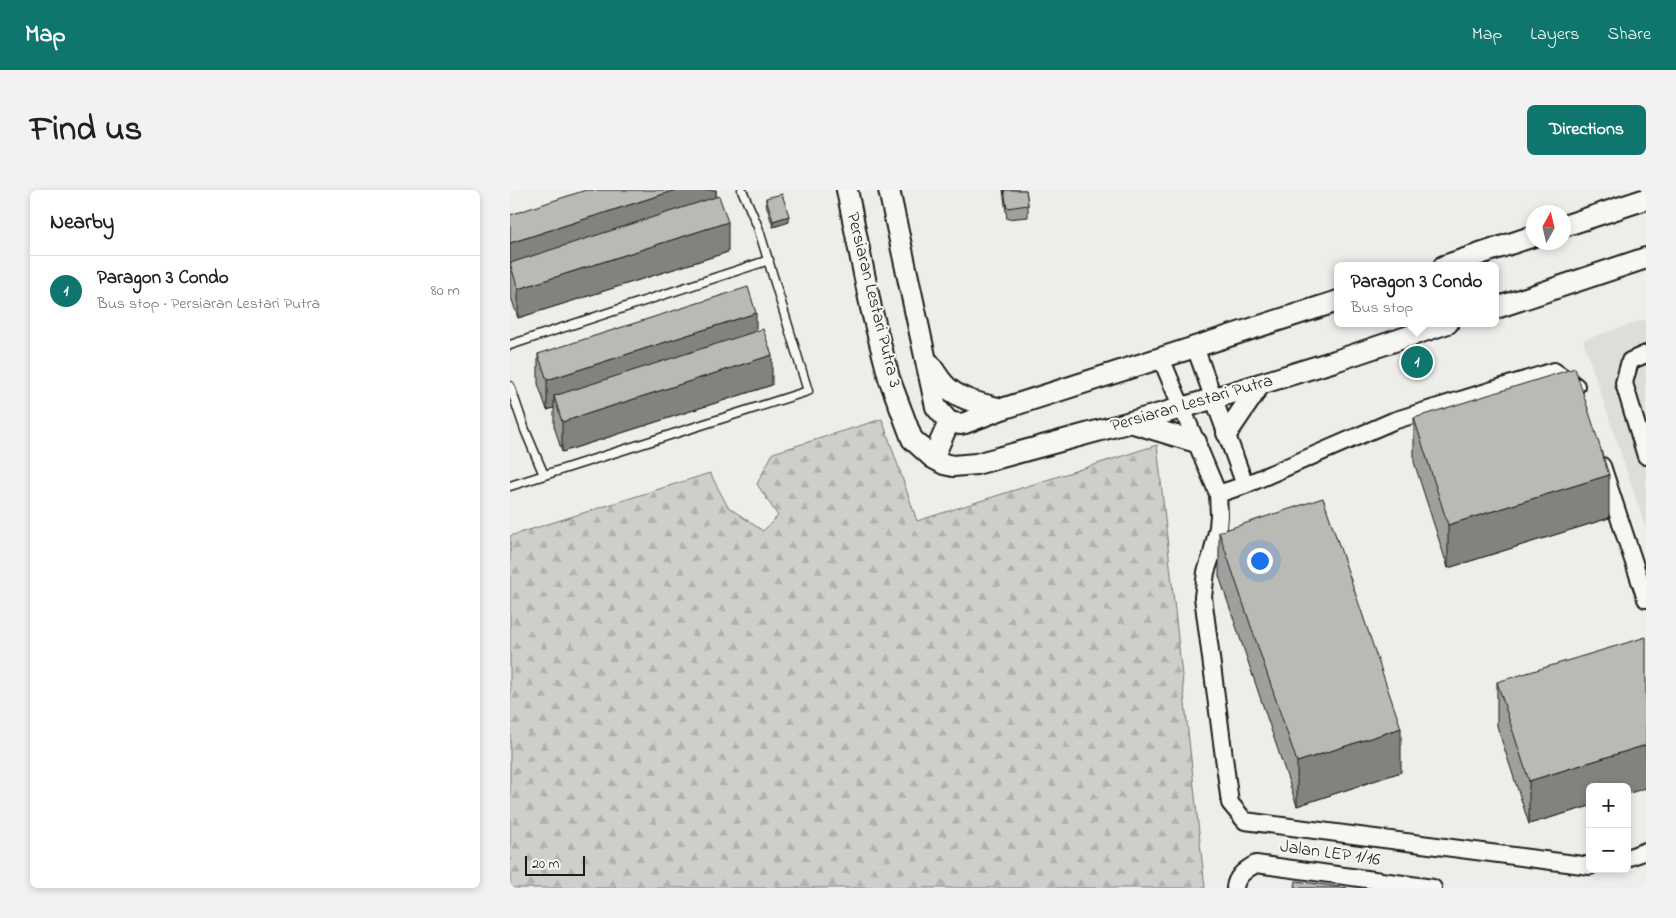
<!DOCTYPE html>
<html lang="en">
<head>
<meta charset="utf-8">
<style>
  body { margin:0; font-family:"Indie Flower",sans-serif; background:#f2f2f2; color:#202124 }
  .controls { position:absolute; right:15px; bottom:15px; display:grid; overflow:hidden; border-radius:8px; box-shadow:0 2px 8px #0003 }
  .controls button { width:45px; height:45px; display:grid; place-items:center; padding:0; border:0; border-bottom:1px solid #e0e0e0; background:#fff; color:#202124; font:25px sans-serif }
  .compass { position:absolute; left:1016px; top:15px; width:45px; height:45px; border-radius:50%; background:#fff; box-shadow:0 2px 8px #0003; rotate:8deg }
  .scale { position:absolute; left:15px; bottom:12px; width:60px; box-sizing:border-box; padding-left:5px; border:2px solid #1c1c1c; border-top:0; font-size:14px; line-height:18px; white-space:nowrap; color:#1c1c1c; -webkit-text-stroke:4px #f6f6f2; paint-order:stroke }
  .you { position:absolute; left:749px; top:370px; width:18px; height:18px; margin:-12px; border:4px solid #fff; border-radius:50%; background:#1a73e8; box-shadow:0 0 0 8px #1a73e833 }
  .badge { display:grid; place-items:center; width:32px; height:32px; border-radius:50%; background:#0f766e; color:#fff; font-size:16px; font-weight:700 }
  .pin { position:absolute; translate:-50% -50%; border:2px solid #fff; box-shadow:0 1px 5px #0006 }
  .popup { position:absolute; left:824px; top:72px; width:165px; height:65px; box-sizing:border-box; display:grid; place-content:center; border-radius:8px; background:#fff; filter:drop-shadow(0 1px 4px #0005); font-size:16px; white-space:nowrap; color:#757577 }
  .popup b { font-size:19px; color:#202124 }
  .popup::after { content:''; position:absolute; left:50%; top:100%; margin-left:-10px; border:10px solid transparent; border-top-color:#fff }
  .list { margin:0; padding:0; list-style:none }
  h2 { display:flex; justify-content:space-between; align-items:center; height:65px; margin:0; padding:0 20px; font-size:21px }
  h2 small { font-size:16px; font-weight:400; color:#757577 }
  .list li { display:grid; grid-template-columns:32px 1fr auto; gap:15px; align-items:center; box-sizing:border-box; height:70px; padding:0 20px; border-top:1px solid #e0e0e0 }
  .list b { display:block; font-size:19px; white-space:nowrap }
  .list p { margin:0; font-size:16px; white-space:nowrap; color:#757577 }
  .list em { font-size:16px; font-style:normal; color:#757577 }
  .map { position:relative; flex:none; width:1136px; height:698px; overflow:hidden; border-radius:8px }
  header { display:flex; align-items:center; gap:30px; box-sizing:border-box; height:70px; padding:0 25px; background:#0f766e; color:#fff }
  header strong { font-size:24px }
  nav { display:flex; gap:28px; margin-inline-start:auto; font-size:18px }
  .intro { display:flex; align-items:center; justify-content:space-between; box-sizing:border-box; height:120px; padding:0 30px }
  h1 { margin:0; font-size:35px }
  .button { padding:12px 22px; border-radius:8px; background:#0f766e; color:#fff; font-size:18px; font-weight:700 }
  main { display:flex; gap:30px; padding:0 30px }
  aside { flex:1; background:#fff; border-radius:8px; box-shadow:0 2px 8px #0003 }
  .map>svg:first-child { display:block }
  .built { fill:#ddddda }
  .forest { fill:url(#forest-firs); stroke:#757574 }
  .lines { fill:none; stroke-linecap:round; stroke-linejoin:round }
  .service-casing { stroke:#1c1c1c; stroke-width:11 }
  .minor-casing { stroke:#1c1c1c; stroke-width:20 }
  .tertiary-casing { stroke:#1c1c1c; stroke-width:24 }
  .service { stroke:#f6f6f2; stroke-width:8 }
  .minor { stroke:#f6f6f2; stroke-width:16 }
  .tertiary { stroke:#f6f6f2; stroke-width:20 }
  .wall { fill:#9f9f9d; stroke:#1c1c1c }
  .shaded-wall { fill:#82827f; stroke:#1c1c1c }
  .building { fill:#b9b9b6; stroke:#1c1c1c }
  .labels { text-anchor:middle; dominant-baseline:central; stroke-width:4; stroke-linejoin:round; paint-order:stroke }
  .street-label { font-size:18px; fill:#1c1c1c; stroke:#f6f6f2 }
</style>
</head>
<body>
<header>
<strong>Map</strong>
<nav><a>Map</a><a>Layers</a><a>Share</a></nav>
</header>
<div class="intro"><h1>Find us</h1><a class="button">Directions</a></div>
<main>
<aside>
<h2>Nearby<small></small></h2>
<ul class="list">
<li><span class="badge">1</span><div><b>Paragon 3 Condo</b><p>Bus stop · Persiaran Lestari Putra</p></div><em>80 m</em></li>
</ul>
</aside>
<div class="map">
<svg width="1136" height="698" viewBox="0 0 1136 698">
  <defs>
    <pattern id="forest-firs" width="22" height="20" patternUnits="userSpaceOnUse" patternTransform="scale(1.25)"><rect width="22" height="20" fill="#cececb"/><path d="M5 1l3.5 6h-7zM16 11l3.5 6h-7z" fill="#b0b0ae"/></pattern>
  </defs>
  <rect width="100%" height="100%" fill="#edede9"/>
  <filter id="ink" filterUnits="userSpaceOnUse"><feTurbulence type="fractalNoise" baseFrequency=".02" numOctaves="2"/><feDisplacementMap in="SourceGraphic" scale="10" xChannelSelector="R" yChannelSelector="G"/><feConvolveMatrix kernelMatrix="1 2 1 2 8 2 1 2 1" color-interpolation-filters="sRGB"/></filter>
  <g filter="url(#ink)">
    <path class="built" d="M1136 129V339L1073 150Z"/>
    <path class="forest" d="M372 229 407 331 647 255 695 698H0V346L200 283 218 317 253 341 268 326 247 294 263 263Z"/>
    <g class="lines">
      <defs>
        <path id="service" d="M0 155 259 70
          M0 196 15 240 34 285
          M0 296 298 201 248 37 232 0"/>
        <path id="minor" d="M685 157 735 295
          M1136 164 1120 171 1114 193 1136 266
          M651 168 708 304 709 325 708 337 702 364 696 382 693 407 720 613 735 631 1080 676
          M1092 276 1136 409
          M708 304 735 295 883 231 1044 181 1066 196
          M1117 668 1136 661
          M725 698C726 686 736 679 746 674L923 698"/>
        <path id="tertiary" d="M337 0 361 118 379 188 402 249 423 268 434 274 443 276 466 274 672 218 825 171 938 133
          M379 0 426 217 439 232
          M1054 36 1136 9
          M934 76 1024 46
          M986 118 1136 68
          M419 173C424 180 428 187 433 193 447 210 472 214 492 219
          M439 232 450 234 455 233 492 219 828 111
          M620 232 686 252
          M717 243 750 194
          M423 268 439 232"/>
      </defs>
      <use href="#service" class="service-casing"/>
      <use href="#minor" class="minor-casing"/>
      <use href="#tertiary" class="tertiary-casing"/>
      <use href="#service" class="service"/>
      <use href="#minor" class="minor"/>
      <use href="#tertiary" class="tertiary"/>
    </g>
    <path class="wall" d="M206 0V7L218 62 8 128 0 104V25Z
      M493 0H516L518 15V27L497 29Z
      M256 8 279 32 263 37 256 14Z
      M246 141 262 195 52 262 44 236V218L37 220 28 194V164Z
      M904 228 1099 328 938 378 904 272Z
      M709 342 891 582 787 616 709 386Z
      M987 492 1080 597V616L1019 634 987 536Z"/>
    <path class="shaded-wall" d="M166 0H206V17L0 74V53Z
      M279 26V32L263 37V31Z
      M218 32V62L8 128V99Z
      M246 123V153L44 206V218L37 220V190Z
      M262 165V195L52 262V232Z
      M1099 285V328L938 378V335Z
      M891 538V582L787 616V572Z
      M1136 555V598L1117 604V597H1080V616L1019 634V591Z"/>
    <path class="building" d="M76 0H166L0 53V25Z
      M494 0H516L518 15 497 18Z
      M272 4 279 26 263 31 256 8Z
      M209 6 218 32 8 99 0 73Z
      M238 97 246 123 37 190 28 164Z
      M253 139 262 165 52 232 44 206Z
      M1065 178 1099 285 938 335 904 228Z
      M813 308 891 538 787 572 709 342Z
      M1136 447V555L1019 591 987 492Z
      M786 691 837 698H785Z"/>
  </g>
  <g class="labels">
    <g class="street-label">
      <text transform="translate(363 110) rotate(76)">Persiaran Lestari Putra 3</text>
      <text transform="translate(682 214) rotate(-16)">Persiaran Lestari Putra</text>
      <text transform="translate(820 664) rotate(8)">Jalan LEP 1/16</text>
    </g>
  </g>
</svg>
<div class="controls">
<button>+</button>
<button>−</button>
</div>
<svg class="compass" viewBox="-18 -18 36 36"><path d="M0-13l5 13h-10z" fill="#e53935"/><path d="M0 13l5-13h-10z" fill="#757577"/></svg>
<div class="scale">20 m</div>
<div class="you"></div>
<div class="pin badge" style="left:907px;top:172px">1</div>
<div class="popup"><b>Paragon 3 Condo</b>Bus stop</div>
</div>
</main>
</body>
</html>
